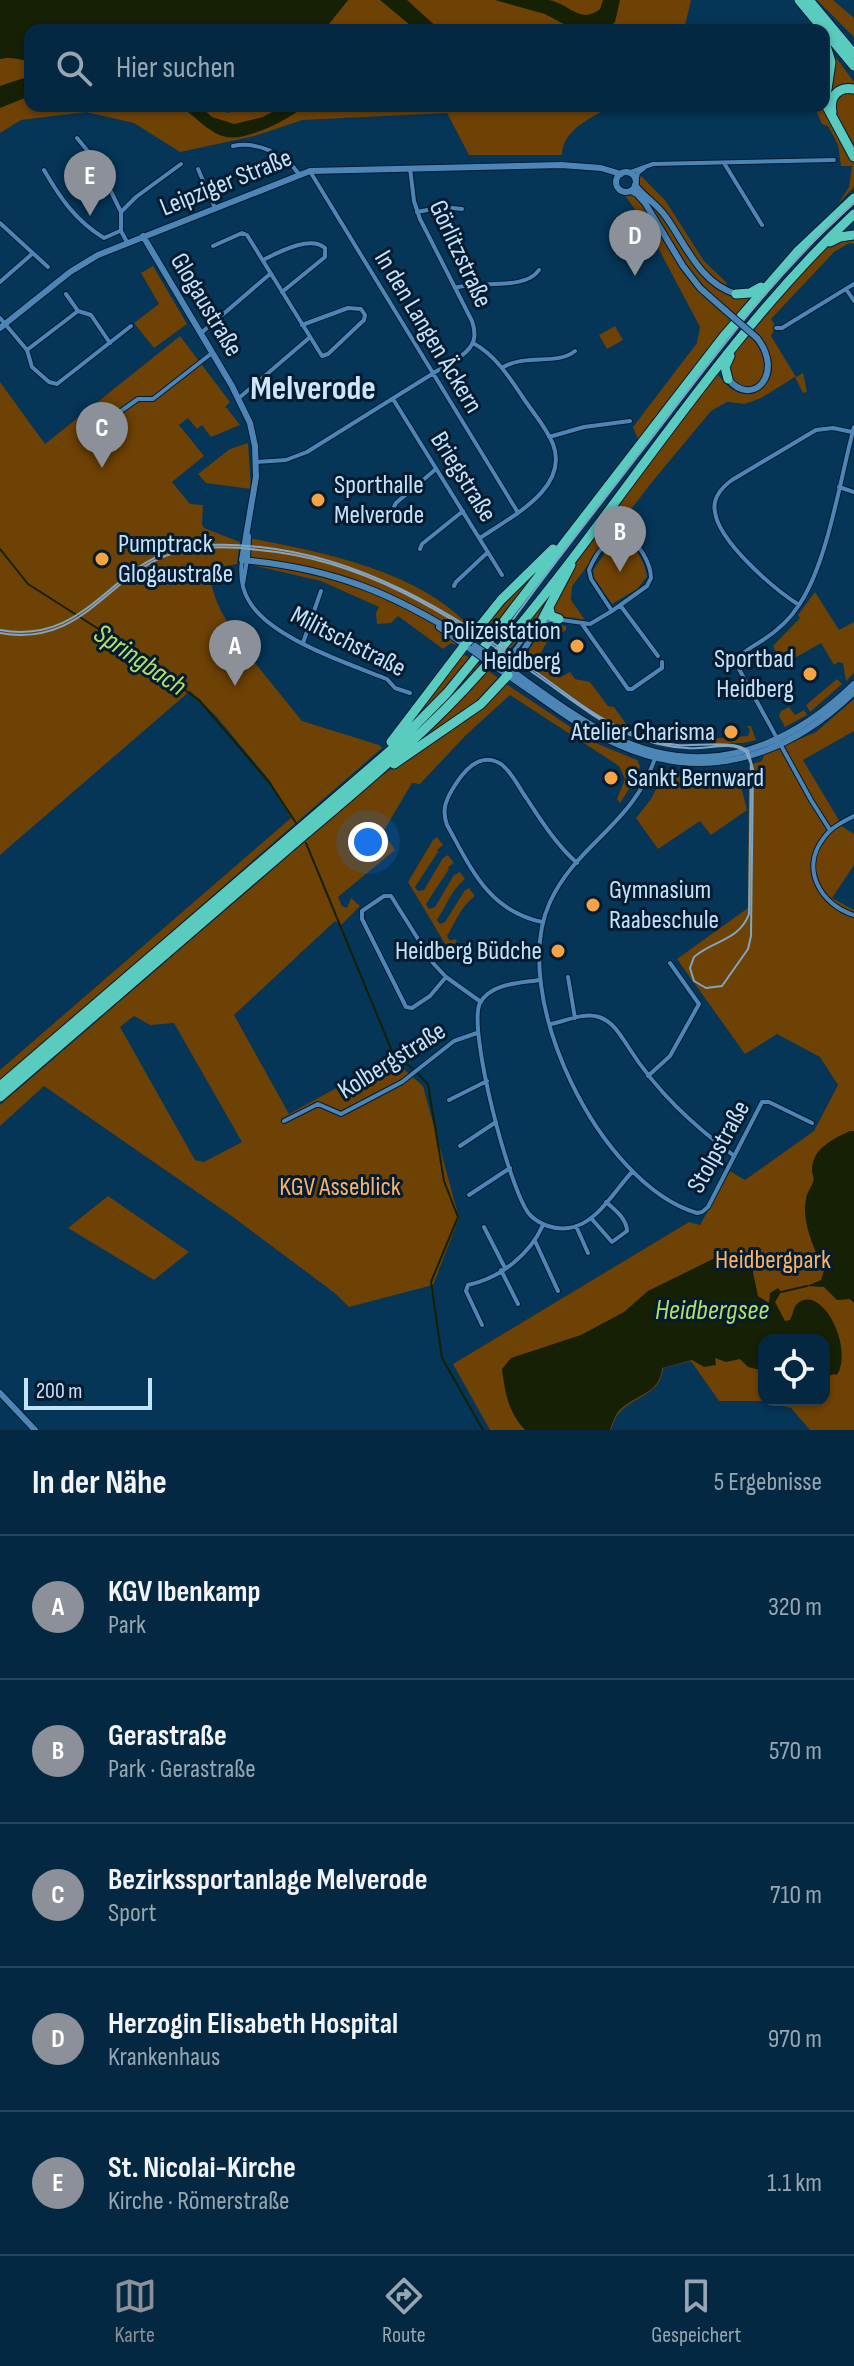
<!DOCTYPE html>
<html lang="de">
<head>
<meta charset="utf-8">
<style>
  body { margin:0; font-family:"Sofia Sans Condensed",sans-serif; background:#12344c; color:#f1f3f6 }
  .controls { position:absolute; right:24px; bottom:24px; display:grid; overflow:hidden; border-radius:16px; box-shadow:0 2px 6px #0004 }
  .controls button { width:72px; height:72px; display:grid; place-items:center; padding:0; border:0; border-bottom:2px solid #25445a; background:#042841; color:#f1f3f6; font:40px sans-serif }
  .scale { position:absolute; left:24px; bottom:20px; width:128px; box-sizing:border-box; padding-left:8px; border:4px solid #c5e2fd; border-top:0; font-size:22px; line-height:28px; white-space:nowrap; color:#c5e2fd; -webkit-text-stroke:6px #041c2f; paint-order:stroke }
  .you { position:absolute; left:368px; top:842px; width:28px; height:28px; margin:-20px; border:6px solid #fff; border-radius:50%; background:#1a73e8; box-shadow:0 0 0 12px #1a73e833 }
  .badge { display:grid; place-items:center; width:52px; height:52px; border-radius:50%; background:#8c9099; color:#fff; font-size:26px; font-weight:700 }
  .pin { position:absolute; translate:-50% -66px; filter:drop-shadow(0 2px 4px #0008) }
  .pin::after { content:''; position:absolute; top:42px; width:28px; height:24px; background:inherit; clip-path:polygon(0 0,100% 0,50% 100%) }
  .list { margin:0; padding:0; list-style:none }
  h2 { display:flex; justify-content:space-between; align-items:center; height:104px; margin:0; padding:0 32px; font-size:34px }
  h2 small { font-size:26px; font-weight:400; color:#97a6b1 }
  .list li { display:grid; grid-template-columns:52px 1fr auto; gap:24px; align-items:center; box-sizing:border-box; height:144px; padding:0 32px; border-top:2px solid #25445a }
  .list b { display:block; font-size:30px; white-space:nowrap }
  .list p { margin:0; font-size:26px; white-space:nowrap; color:#97a6b1 }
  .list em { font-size:26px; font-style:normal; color:#97a6b1 }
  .icon { flex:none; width:44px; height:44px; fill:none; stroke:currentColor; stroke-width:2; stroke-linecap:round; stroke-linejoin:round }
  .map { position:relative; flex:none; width:854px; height:1430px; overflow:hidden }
  .search { position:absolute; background:#042841; box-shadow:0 2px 6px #0004; left:24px; right:24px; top:24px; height:88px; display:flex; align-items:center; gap:20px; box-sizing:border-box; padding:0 28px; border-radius:16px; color:#97a6b1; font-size:30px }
  .sheet { height:824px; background:#042841 }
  nav { display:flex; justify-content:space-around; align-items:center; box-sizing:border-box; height:112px; border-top:2px solid #25445a; background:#042841; font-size:22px; color:#97a6b1 }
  nav a { display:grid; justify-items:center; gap:4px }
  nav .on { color:#8c9099 }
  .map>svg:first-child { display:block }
  .green { fill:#6e4105; fill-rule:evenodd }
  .water { fill:#162004 }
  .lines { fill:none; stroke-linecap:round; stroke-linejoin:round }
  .stream { stroke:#162004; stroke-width:2 }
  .street-casing { stroke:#001b33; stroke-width:6 }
  .secondary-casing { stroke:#001b33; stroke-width:8 }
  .highway-casing { stroke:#001b33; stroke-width:11 }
  .street { stroke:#4c86b7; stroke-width:4 }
  .secondary { stroke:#4c86b7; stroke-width:6 }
  .highway { stroke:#5acbbf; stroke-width:9 }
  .tram { stroke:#81a5c2; stroke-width:2 }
  .secondary-bridge-casing { stroke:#001b33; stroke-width:8; stroke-linecap:butt }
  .secondary-bridge { stroke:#4c86b7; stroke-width:6 }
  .poi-dot { fill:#f5a345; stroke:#041c2f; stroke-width:3 }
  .labels { text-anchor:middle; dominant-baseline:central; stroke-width:6; stroke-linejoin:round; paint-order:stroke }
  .street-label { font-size:26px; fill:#c5e2fd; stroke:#041c2f }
  .poi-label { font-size:26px; fill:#c5e2fd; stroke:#041c2f; text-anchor:start }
  .park-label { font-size:26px; fill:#f9b267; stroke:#041c2f }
  .water-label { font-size:28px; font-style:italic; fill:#b4df69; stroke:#041c2f }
  .district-label { font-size:34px; font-weight:bold; fill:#cee5fb; stroke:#041c2f }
</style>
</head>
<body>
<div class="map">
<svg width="854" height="1430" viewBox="0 0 854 1430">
  <rect width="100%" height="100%" fill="#053557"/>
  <path class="green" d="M348 0H691L684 30H324Z
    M817 0H833L854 18V37Z
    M832 52 854 82V86L827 100Z
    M9 57 30 60V106H220L227 113 249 106H612C592 117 562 130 562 155H469L447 113 302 120 255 136 180 152 134 123 86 112 21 120 0 133V59Z
    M854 92V145L836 114V99L844 93Z
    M814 106H822L854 164V187L838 204 849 187 852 166H841L838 145 828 126 822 124Z
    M639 174 665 200 704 261 727 283 723 291 751 296 638 439 633 427 697 343 700 327 646 225 624 194 635 189Z
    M854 238V244L849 243 834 252 771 319 776 327 771 336 796 377 803 373 807 392 803 393 795 377 761 398 745 404 727 402 711 411 652 482 572 586 571 600 585 620 554 615V603L589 540 717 374 730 388 739 393C783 391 778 354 754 330 771 310 815 251 835 242 841 239 848 239 854 238Z
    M153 266 187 324 154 348 134 323 159 304 141 273Z
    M615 326 623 340 607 349 599 335Z
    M748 333C765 349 780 385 744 387L733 381C728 358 733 351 748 333Z
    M180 336 230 402 223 409 226 407 240 425 211 437 202 425 197 429 188 418 179 425 204 456 172 482 190 504 203 505 202 524 204 528 240 542 237 564 208 569C214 601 224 625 250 646L246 652 302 721 379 745 382 748 0 1081V1070L291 818 270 781 216 716 190 691 0 855V382L45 444Z
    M248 443 251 489 206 483 198 474 230 449Z
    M249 538C321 552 418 570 470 627L455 645 451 643 443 649 398 616 391 623 377 624 376 613 379 607 321 581 247 564Z
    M623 538C635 544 646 564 647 577L637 589 612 604 594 578 593 570 611 544Z
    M538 569 487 635 478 630 504 598Z
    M559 583 540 619 527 629 509 650 506 646Z
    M815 592 839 630 854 622V673L846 681 843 663 838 662 834 665 821 643 786 663 780 659 773 646 800 618 798 615Z
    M558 625 566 626V630L547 642 536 661 559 678 570 672 575 679 590 682 608 706 614 707 629 728 642 733V737L598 716 522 660 539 635Z
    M461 652 500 679 489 693 392 763 397 739Z
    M837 679 842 684 810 712 806 705Z
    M506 684 593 742 637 760 640 766 638 775 620 803 617 799 625 779 619 766 510 695 466 735 420 784 412 783 383 832 395 850 338 897 342 906 347 908 351 898 360 906 341 925 335 921 234 1015 289 1114 391 1058 423 1086 459 1218 433 1285 349 1307 336 1294 233 1217 44 1086 0 1126V1105L378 778 482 707ZM134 1016 150 1025 174 1023 242 1142 204 1162 195 1160 120 1027Z
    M854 699V731L803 760 843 827 854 834V865L832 898 854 910V1430H810L791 1408 763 1401H719L691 1361 663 1368C661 1395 635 1395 619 1413 615 1417 613 1424 611 1430H490L453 1364 689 1222 700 1225 730 1171 745 1180 814 1131 838 1085 820 1057 777 1034 745 1054 677 959 748 908 749 765 762 761 764 754 816 732ZM764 1340H824V1400H764Z
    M789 707 795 715 804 710 807 715 785 727 779 716 781 711Z
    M747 726H751L756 740 744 743H707L708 739 748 736 750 730Z
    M737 770 747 810 711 835 700 821 658 849 636 818 651 799 665 772 703 774Z
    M437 837 443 845 437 850 438 852 415 887 418 891 424 890 443 858 448 855 454 863 448 867 449 869 426 904 429 909 435 907 454 875 460 872 465 879C451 890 446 907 437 920L440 924 445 922 465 890 469 888 475 896C461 906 455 923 447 936L450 941 455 939 457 941 450 952 408 882 433 840Z
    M108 1196 189 1252 154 1280 68 1228Z"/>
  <path class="water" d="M0 0H348L324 30H30V60C20 61 11 56 0 59Z
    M380 0H407L440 30H416Z
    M495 0C512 0 530 0 547 0 567 1 580 26 600 9L603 0H620L615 22 610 27 606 30H575L545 14Z
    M30 76V96L0 108V86Z
    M178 106H200L212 117 234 124 263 117 283 106H304C291 119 246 141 227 137 208 134 195 114 178 106Z
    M850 1131H854V1303L850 1299 837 1300 824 1287 807 1286 821 1280 824 1271C815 1251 801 1221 806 1199 807 1192 811 1188 813 1182 815 1175 812 1177 812 1169 813 1148 833 1139 850 1131Z
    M717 1257 750 1258 758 1296 769 1303 770 1293 778 1288 781 1292 775 1302 785 1321 790 1320C793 1315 793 1307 798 1303 822 1284 854 1347 837 1375L834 1374 824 1378V1340H764V1371L748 1367 740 1359 726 1362 715 1358 716 1365 704 1367 692 1360 662 1368C660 1395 634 1394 618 1412 614 1417 612 1424 610 1430H525C508 1412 505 1392 502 1369L511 1358 581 1335 624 1312 648 1291Z"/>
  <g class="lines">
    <path class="stream" d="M0 549 28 584 97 628 199 700 269 782 296 823
      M306 843 392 1051 414 1070
      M418 1074 428 1084 444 1181 458 1217 431 1282 442 1358 483 1430
      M781 1292 807 1286"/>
    <defs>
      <path id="street" d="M77 138 96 161 121 212V231L127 242
        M233 146C257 141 285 154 299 174
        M724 163 762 225
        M198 169 215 208
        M44 170C60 198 76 221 104 238
        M311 173 517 511
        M628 173 653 164 834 160
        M636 182 638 173 647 166
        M121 212 136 197 181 164
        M417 212 443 207 462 209
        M0 223 48 267
        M104 238 120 231
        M213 246 242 233 247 235 322 356 328 354 364 320 365 315 361 309 348 308 302 325
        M263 260C279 252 310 235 325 248V257L282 292
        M0 282 32 254
        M455 288C479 280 525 291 539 270
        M846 289 854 301
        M66 294 78 311 91 315 110 343
        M0 318 27 350 32 367 49 382 57 384 131 326
        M776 328H782L854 284
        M200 334 270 274
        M473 343C497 356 511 380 526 402 535 415 547 429 553 444 570 489 510 517 480 538
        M27 350 78 311
        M502 368C525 353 557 366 575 351
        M239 398 309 338
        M393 399 502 575
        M121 411 138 399H153L212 353
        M549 437 584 427 630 421
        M256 462 286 460 307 452 461 356C475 346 477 336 472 321L420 219 414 201 410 168
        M839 487 854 492
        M394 507 396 503 436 469
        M625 534C638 542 651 563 651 578L647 586 612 611 591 579 589 570C595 555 608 535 625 534Z
        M420 549 422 544 463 511
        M242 560C240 575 241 588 249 601 270 638 349 664 387 679L395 688 410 693
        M243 584 247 560
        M454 586 456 582 488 552
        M620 605 658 656
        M799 605C774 589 719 542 715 512 712 498 721 488 732 480L816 430 833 428 852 432
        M582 624 628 689H632L662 668V662
        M537 632 558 622
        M303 643 321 591
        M504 665 528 632 541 622 555 619 590 624 612 611
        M656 755C635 824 577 843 550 902 507 995 600 1185 697 1213L702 1212 708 1207 762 1102H769L812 1123
        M854 816C842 822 830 828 823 839 800 869 821 905 854 915
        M830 830 811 800 739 669 738 658C745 650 754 646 763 640 777 631 790 619 799 605 828 562 840 479 854 427
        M542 922C488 910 472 870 447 825 442 811 445 802 452 790 462 773 479 750 501 764 512 772 519 788 527 799 542 822 556 844 577 863
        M446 977 433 963 391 896H384L362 911V919L406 1007 412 1008 430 996 446 977 481 1002
        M568 977 575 1018
        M540 980C520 983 491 983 480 1003 467 1028 510 1193 530 1215 540 1225 555 1230 569 1228 597 1224 614 1191 632 1172
        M551 1024C566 1021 584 1012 599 1017 614 1022 621 1036 629 1048 657 1092 692 1124 733 1155
        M648 1076 670 1056 699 1004 670 963
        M449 1100 487 1081
        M284 1121 318 1104 341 1114 402 1082 454 1041 477 1033
        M460 1146 496 1122
        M469 1195 510 1168
        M591 1218 612 1242 627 1231C627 1219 615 1210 606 1202
        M576 1226 588 1253
        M484 1227 505 1268
        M535 1241 558 1291
        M501 1270 518 1304
        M482 1325 466 1291 468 1285C501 1278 530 1254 543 1225"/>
      <path id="secondary" d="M616 182a10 10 0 1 1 20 0a10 10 0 1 1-20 0Z
        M635 185C644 197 657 204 666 217 686 245 700 283 736 294
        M631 191 637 194 645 203 683 266 700 288 726 311
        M143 236 232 386 250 423 255 446 256 477 242 560C333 568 393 593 470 642
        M0 328 70 272 98 255 310 171 561 165 601 168 621 174
        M728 379C753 409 785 373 757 338
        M247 560 248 536
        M439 627 472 650
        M498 661C534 686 570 715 610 735 701 781 785 751 854 684
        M494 666C535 692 574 726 619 745 706 784 788 756 854 692
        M510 672 541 622
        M0 1393 35 1430"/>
      <path id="highway" d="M799 0 854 66
        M809 0 854 54
        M824 39 831 62 825 103 854 157
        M832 112C829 97 838 86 854 89
        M830 242 840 237 854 235
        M736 294 750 293 761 287
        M728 379 725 367 730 356
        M549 608 551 616 559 619
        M541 622 571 565
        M468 641 501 600 553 549
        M391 742 464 646
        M394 764 481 704 508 675
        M0 1086 391 750 447 693 474 660 724 336 798 251 854 198
        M0 1097C94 1016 188 935 282 854 351 795 422 738 482 670 612 523 711 349 854 214"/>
    </defs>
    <use href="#street" class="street-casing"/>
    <use href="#secondary" class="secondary-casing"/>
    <use href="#highway" class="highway-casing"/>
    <use href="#street" class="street"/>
    <use href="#secondary" class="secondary"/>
    <use href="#highway" class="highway"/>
    <path class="tram" d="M0 630C90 646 112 558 188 547 211 543 237 545 260 547 364 558 445 610 529 667 560 688 590 715 625 730 642 738 659 743 677 745 697 747 734 739 748 751L753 769 751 936 748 949 722 986 706 988 694 981 690 968 694 957C713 940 739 941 749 914L751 764 746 752C731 740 705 750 687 748 667 747 647 742 628 734 593 719 563 693 532 672 447 614 364 559 259 550 236 547 211 546 187 550 112 562 90 649 0 633
      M507 655 501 641 506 629C555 561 607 496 658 430 719 350 779 270 854 203"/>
    <defs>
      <path id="secondary-bridge" d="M726 311 757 338
        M475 646 498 661
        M472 650 494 666"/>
    </defs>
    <use href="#secondary-bridge" class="secondary-bridge-casing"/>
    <use href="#secondary-bridge" class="secondary-bridge"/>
  </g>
  <g class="poi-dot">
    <circle cx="318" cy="500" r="8"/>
    <circle cx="102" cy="559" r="8"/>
    <circle cx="577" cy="646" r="8"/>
    <circle cx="810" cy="674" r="8"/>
    <circle cx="731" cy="732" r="8"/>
    <circle cx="611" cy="778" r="8"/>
    <circle cx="593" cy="905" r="8"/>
    <circle cx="558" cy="951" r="8"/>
  </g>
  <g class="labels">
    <g class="street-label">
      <text transform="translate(226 183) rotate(-22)">Leipziger Straße</text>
      <text transform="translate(460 254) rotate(65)">Görlitzstraße</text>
      <text transform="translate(206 305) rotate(59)">Glogaustraße</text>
      <text transform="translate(428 332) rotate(59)">In den Langen Äckern</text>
      <text transform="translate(463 477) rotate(58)">Briegstraße</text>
      <text transform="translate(348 642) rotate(27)">Militschstraße</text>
      <text transform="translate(392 1061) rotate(-32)">Kolbergstraße</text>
      <text transform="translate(719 1147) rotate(-61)">Stolpstraße</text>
    </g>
    <g class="poi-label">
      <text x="334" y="485">Sporthalle<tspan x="334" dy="30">Melverode</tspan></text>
      <text x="118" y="544">Pumptrack<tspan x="118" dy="30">Glogaustraße</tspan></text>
      <text x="561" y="631" text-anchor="end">Polizeistation<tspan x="561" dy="30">Heidberg</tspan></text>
      <text x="794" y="659" text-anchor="end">Sportbad<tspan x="794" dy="30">Heidberg</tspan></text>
      <text x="715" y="732" text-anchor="end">Atelier Charisma</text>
      <text x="627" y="778">Sankt Bernward</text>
      <text x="609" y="890">Gymnasium<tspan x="609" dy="30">Raabeschule</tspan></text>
      <text x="542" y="951" text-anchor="end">Heidberg Büdche</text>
    </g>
    <g class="park-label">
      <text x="340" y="1187">KGV Asseblick</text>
      <text x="773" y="1260">Heidbergpark</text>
    </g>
    <g class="water-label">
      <text transform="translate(140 660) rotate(34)">Springbach</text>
      <text x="712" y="1310">Heidbergsee</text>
    </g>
    <g class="district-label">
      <text x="313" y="388">Melverode</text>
    </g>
  </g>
</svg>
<div class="controls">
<button><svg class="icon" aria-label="locate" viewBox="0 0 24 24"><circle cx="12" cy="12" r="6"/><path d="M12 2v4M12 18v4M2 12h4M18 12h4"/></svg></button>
</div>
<div class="scale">200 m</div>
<div class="you"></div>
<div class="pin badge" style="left:235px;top:686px">A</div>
<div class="pin badge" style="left:620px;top:572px">B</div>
<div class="pin badge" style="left:102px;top:468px">C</div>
<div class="pin badge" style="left:635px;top:276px">D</div>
<div class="pin badge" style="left:90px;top:216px">E</div>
<div class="search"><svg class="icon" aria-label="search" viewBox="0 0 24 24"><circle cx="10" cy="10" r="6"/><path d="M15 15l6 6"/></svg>Hier suchen</div>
</div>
<section class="sheet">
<h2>In der Nähe<small>5 Ergebnisse</small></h2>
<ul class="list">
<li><span class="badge">A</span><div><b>KGV Ibenkamp</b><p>Park</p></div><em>320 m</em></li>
<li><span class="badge">B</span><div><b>Gerastraße</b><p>Park · Gerastraße</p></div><em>570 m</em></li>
<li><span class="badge">C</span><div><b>Bezirkssportanlage Melverode</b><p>Sport</p></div><em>710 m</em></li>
<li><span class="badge">D</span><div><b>Herzogin Elisabeth Hospital</b><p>Krankenhaus</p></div><em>970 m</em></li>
<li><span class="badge">E</span><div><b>St. Nicolai-Kirche</b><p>Kirche · Römerstraße</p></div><em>1.1 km</em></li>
</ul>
</section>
<nav>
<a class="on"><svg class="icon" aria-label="map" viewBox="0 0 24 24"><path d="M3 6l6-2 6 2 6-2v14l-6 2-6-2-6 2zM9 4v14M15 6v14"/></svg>Karte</a>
<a><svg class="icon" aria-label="directions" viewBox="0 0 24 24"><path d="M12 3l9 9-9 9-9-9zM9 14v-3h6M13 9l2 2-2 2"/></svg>Route</a>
<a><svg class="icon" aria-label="saved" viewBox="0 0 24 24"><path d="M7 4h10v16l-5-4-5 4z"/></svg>Gespeichert</a>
</nav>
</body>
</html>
